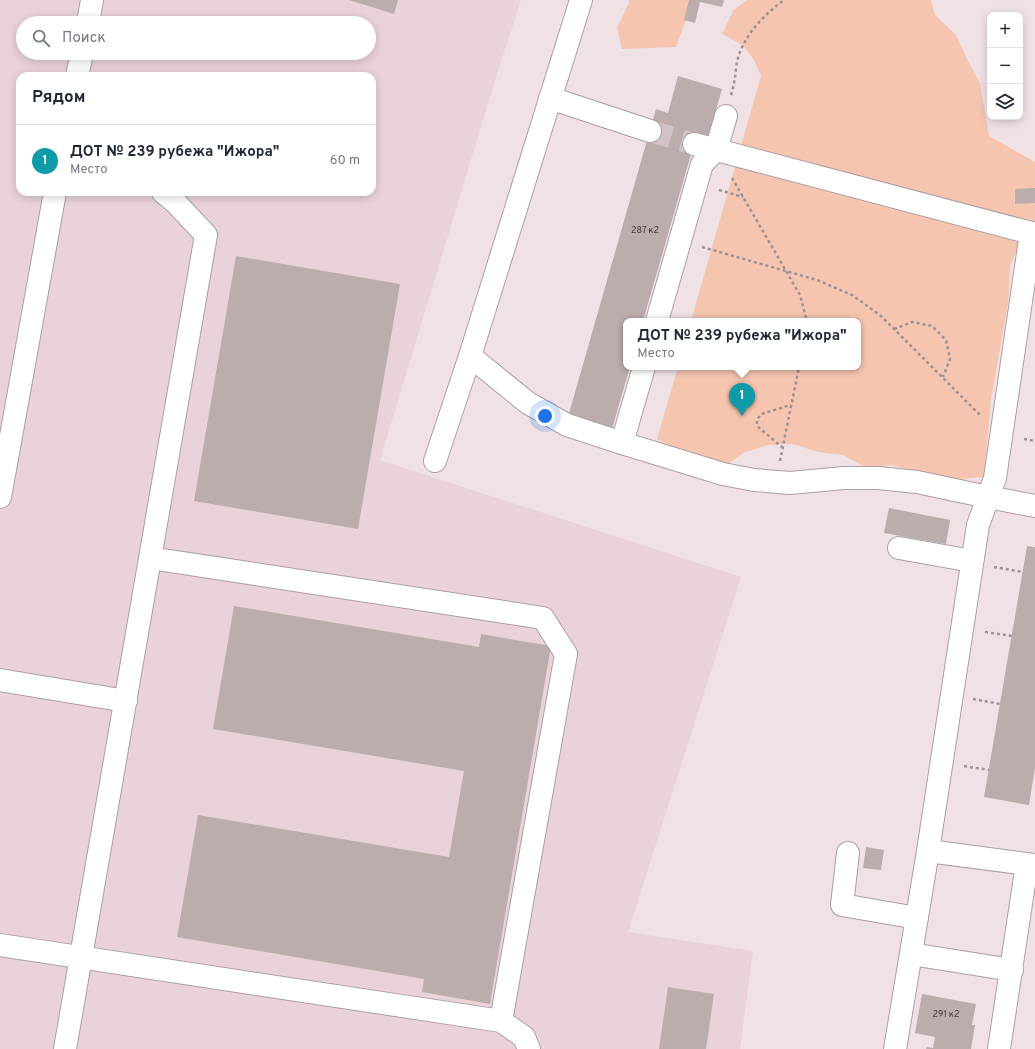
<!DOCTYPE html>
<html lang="ru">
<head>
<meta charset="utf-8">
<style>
  body { margin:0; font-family:Overpass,sans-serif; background:#f2f2f3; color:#1f2937 }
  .controls { position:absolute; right:12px; top:12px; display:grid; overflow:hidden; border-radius:8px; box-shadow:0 2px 10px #0003 }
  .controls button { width:36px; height:36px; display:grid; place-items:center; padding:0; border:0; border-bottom:1px solid #e0e1e3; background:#fff; color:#1f2937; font:20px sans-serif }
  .you { position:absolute; left:545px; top:416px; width:14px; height:14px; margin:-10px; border:3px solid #fff; border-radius:50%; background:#1a73e8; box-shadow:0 0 0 6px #1a73e833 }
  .badge { display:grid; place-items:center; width:26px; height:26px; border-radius:50%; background:#1a73e8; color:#fff; font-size:13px; font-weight:700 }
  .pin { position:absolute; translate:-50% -33px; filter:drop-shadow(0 1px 2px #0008) }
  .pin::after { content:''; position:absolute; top:21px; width:14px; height:12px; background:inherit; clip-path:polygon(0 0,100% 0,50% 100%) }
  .popup { position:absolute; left:623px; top:318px; width:238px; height:52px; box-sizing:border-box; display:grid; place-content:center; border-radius:8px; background:#fff; filter:drop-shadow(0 1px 3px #0005); font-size:13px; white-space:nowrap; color:#747a83 }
  .popup b { font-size:15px; color:#1f2937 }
  .popup::after { content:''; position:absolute; left:50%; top:100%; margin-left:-8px; border:8px solid transparent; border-top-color:#fff }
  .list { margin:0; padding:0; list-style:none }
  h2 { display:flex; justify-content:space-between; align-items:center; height:52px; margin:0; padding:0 16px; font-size:17px }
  h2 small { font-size:13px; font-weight:400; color:#747a83 }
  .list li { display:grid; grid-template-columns:26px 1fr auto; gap:12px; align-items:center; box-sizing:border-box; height:72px; padding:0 16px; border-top:1px solid #e0e1e3 }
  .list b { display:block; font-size:15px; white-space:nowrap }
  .list p { margin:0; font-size:13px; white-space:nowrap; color:#747a83 }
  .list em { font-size:13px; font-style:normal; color:#747a83 }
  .icon { flex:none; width:22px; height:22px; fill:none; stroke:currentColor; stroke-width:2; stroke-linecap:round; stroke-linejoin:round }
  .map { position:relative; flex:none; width:1035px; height:1049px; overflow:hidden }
  .search { position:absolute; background:#fff; box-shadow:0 2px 10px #0003; left:16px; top:16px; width:360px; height:44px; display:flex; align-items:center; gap:10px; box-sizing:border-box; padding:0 14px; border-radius:22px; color:#747a83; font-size:15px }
  .panel { position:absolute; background:#fff; box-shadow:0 2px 10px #0003; left:16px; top:72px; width:360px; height:124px; border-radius:12px }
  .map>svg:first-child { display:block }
  .built { fill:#ead3d8; fill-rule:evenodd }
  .green { fill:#f5c5b0 }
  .building { fill:#bbadac }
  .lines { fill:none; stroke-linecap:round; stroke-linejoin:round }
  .minor-tunnel { stroke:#d0c2c6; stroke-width:22; stroke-dasharray:22 11; stroke-linecap:butt }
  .minor-casing { stroke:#ac9ea2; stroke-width:24 }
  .path { stroke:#9c9194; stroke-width:2.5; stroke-dasharray:3 3; stroke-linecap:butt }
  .minor { stroke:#fff; stroke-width:22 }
  .labels { text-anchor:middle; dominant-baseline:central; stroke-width:3; stroke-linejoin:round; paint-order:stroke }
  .number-label { font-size:9px; fill:#423b3c }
</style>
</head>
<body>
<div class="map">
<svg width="1035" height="1049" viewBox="0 0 1035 1049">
  <rect width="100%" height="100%" fill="#f0e1e5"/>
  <path class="built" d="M0 0H521L497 74 380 460 741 577 628 932 753 951 740 1049H0ZM23 23H369V53H23ZM20 76H372V192H20Z"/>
  <path class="green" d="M629 0H693L676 47 622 49 617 28 629 3Z
    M747 0H931L935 15 956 35 968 61 980 83 989 136 1035 162V223L1016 252 1010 266 1009 294 1007 309 991 400 984 477 952 480 918 473 892 465 867 468 843 455 818 452 793 444 768 445 743 453 727 465 685 455 657 439 678 367H858V321H691L761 76 754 60 743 45 722 34 733 11Z"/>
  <path class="building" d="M349 0H398L394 14Z
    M689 0H724L722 7 700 2 695 23 684 20Z
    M678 76 722 89 707 141 696 137 643 321H626V367H630L612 429 568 417 656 109 668 113Z
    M1035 188V203L1015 204V189Z
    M236 256 400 284 358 529 194 501Z
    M889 508 950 520 946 544 884 533Z
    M1027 546 1035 547V768L1029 805 984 797Z
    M234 606 479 647 481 634 551 646 490 1004 422 992 424 979 177 937 198 815 449 857 464 771 213 729Z
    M866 847 884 850 881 870 863 868Z
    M668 987 714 994 706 1049H659Z
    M922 994 976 1004 972 1025H975L971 1049H926L927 1047 933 1048 935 1037 915 1033Z"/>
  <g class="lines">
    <path class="minor-tunnel" d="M650 131 694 144"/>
    <defs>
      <path id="minor" d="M88 23 92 0
        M77 76 82 53
        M550 98 650 131
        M694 144 1035 234
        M657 321 702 164 716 150 726 116
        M470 356 528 403 567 425 622 443 723 474 754 480 790 483 844 478H878L917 482 988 497 1035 506
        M622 443 644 367
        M435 461 470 356 581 0
        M0 497 55 192
        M899 548 972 561
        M150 558 543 618 566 654 501 1021
        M0 680 126 701
        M928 851 1035 865
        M848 853 842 905 917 918
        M0 945 501 1021 524 1037 529 1049
        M911 954 1012 970
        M65 1049 206 235 175 202 163 192
        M895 1049 928 851 978 525 995 478 1031 233
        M999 1049 1027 864"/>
    </defs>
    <use href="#minor" class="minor-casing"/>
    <path class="path" d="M731 95C733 89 734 83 735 77 736 71 736 64 738 58 745 34 764 15 784 0
      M732 178 800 295 807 321
      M719 190 743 197
      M702 247 817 280 852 295 881 316 981 416
      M894 329 912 322 932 326 946 340 950 359 943 377
      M1024 439 1035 441
      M783 448 757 426V420L761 414 791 405
      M780 461 799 367
      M994 567 1023 572
      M985 632 1012 636
      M973 699 1000 704
      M964 766 989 770"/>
    <use href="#minor" class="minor"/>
  </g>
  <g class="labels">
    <g class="number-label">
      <text x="645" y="230">287 к2</text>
      <text x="946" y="1014">291 к2</text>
    </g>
  </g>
</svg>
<div class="controls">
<button>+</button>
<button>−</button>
<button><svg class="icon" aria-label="layers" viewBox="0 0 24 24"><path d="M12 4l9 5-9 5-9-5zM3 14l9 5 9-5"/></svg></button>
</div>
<div class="you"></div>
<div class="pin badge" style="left:742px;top:416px;background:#0f9aa8">1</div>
<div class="popup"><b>ДОТ № 239 рубежа &quot;Ижора&quot;</b>Место</div>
<div class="search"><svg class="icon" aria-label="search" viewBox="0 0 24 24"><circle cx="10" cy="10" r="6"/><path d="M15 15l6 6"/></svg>Поиск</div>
<section class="panel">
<h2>Рядом<small></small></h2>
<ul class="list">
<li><span class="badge" style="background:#0f9aa8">1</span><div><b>ДОТ № 239 рубежа &quot;Ижора&quot;</b><p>Место</p></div><em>60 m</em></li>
</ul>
</section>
</div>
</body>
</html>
